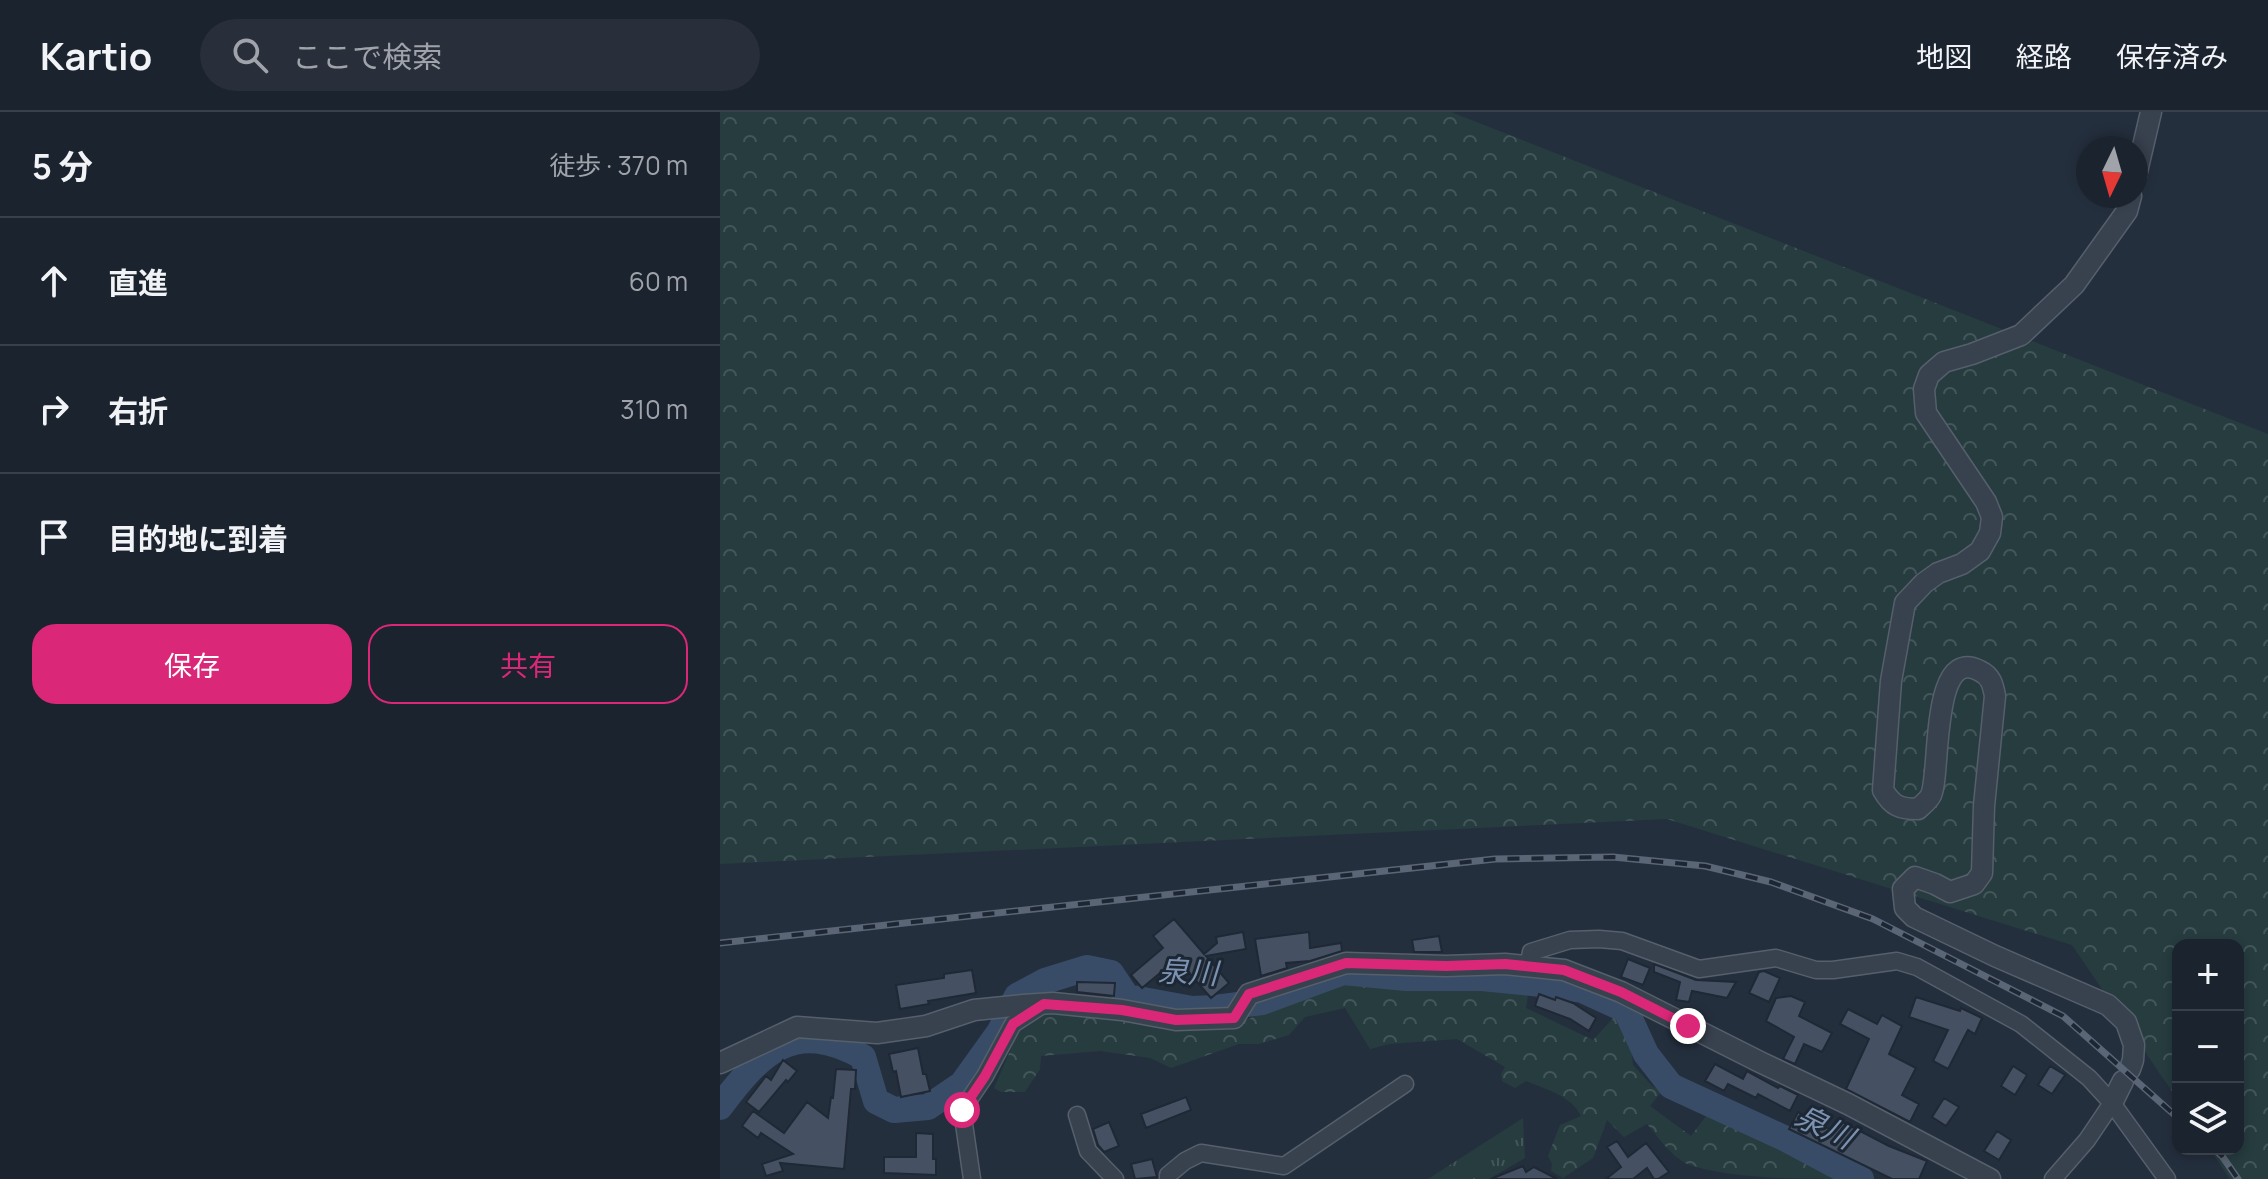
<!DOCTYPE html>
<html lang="ja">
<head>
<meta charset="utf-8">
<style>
  body { margin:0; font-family:Manrope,"Noto Sans JP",sans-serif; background:#282f3a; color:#f1f3f6 }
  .controls { position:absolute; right:24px; bottom:24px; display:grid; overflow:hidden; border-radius:16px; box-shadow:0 4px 12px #0003 }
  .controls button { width:72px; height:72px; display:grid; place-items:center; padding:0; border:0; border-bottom:2px solid #39404a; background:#1b232e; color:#f1f3f6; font:40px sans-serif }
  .compass { position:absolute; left:1356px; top:24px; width:72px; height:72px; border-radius:50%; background:#1b232e; box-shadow:0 4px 12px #0003; rotate:185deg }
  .stop { position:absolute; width:24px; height:24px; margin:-18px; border:6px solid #db2777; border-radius:50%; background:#fff }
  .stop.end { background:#db2777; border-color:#fff; box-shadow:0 2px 8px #0008 }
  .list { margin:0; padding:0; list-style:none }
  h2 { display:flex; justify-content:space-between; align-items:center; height:104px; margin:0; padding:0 32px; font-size:34px }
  h2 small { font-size:26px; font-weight:400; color:#a0a4aa }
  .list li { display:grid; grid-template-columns:52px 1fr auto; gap:24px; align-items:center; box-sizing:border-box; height:128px; padding:0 32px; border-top:2px solid #39404a }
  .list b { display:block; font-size:30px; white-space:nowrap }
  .list em { font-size:26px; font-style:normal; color:#a0a4aa }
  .actions { display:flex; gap:16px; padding:24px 32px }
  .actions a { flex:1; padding:18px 0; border:2px solid #db2777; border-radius:24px; text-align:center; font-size:28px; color:#db2777 }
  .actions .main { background:#db2777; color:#fff }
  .icon { flex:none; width:44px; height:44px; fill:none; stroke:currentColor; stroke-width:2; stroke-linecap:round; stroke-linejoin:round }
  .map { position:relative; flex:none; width:1548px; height:1067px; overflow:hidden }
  header { display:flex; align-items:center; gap:48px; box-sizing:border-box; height:112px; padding:0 40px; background:#1b232e; border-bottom:2px solid #39404a }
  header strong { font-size:38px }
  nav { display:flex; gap:44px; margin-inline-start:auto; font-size:28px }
  .search { width:560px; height:72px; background:#282f3a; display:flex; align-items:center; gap:20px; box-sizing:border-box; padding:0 28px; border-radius:44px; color:#a0a4aa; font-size:30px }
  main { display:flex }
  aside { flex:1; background:#1b232e }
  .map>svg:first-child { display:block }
  .grass { fill:url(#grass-tufts) }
  .forest { fill:url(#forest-crowns) }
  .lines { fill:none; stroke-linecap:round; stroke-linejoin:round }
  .river { stroke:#394c67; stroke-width:26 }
  .building { fill:#455162; stroke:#1f2835; stroke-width:2 }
  .minor-casing { stroke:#565f6c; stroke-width:19 }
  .tertiary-casing { stroke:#565f6c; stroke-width:23 }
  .minor { stroke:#38414e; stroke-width:16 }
  .tertiary { stroke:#38414e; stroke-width:20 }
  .rail-casing { stroke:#5a6575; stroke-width:7 }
  .rail { stroke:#1d2633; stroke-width:4; stroke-dasharray:12; stroke-linecap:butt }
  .route { stroke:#db2777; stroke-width:10 }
  .labels { text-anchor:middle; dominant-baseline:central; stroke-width:6; stroke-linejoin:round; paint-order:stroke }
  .water-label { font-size:30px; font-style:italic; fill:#7c92b1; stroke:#1d2633 }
</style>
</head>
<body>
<header>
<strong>Kartio</strong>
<div class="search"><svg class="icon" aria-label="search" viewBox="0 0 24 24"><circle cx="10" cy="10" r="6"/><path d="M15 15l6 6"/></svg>ここで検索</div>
<nav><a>地図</a><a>経路</a><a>保存済み</a></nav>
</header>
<main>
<aside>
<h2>5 分<small>徒歩 · 370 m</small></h2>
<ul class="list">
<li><svg class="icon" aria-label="ahead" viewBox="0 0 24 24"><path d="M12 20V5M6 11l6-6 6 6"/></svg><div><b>直進</b></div><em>60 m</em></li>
<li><svg class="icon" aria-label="right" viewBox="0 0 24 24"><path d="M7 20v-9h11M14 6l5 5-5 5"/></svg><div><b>右折</b></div><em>310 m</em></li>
<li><svg class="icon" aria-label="arrive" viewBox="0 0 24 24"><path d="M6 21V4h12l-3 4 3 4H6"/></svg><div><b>目的地に到着</b></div></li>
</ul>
<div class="actions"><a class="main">保存</a><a>共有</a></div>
</aside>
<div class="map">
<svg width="1548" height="1067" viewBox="0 0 1548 1067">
  <defs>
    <pattern id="grass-tufts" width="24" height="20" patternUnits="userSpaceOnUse" patternTransform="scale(2)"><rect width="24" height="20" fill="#263c3f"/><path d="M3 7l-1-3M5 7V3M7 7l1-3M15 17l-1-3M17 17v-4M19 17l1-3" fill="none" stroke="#435659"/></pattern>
    <pattern id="forest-crowns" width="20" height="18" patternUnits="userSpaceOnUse" patternTransform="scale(2)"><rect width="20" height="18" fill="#263c3f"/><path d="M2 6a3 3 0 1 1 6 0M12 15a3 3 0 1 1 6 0" fill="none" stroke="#435659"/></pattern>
  </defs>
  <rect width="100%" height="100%" fill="#242f3e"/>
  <path class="grass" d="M803 1006 805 1046 769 1067H708Z"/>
  <path class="forest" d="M0 0H731L1548 322V1067H1510L1490 1037H1518V833H1458V988L1352 833 947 707 0 752Z
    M623 866 809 876 806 896 873 928 895 904 910 924 913 953 932 974 942 979 930 994 971 1024 990 999 1128 1067C1081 1067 1009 1067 967 1052 950 1043 939 1026 927 1012L904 1025 887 1008 873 1046 843 1066 831 1059 832 1052 828 1044 840 1013 861 1004C852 984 825 977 806 969L795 976 782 969 781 962 785 955 737 927 669 932 650 937 625 896 585 905 569 923 539 932H519L451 956 430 946 380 939 321 944 320 957 305 980H281L274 976 300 916 312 904 337 897 523 910 573 884Z"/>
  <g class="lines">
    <path class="river" d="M0 995C41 940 74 906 143 945L156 989 174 998 208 995 242 972 280 919 297 884 325 869 367 856 391 861 407 885 472 897 495 896 542 890 623 860 686 866H762L821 872 862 878 906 898 926 942 951 974 1066 1027 1141 1067"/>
  </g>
  <path class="building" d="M454 807 484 842 497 831 496 825 523 820 526 837 486 844 509 871 491 886 457 847 422 876 411 863 443 836 433 824Z
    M589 820 590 836 621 831 622 839 590 849 566 851 567 856 541 864 535 827Z
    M719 824 722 840H694L692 828Z
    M908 847 930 856 923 873 901 865Z
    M934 852 976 868 1016 870 1007 886 972 879 969 890 956 888 960 870 934 860Z
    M252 858 256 881 208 889 209 892 180 897 176 873 224 866V862Z
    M1044 859 1060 866 1049 890 1029 881 1039 860Z
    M357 870 395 871 394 884 357 880Z
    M819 882 835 888 836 885 853 891 876 906 869 919 850 907 815 894Z
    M1071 884 1085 890 1079 904 1112 921 1102 940 1084 932 1075 952 1063 947 1074 925 1046 909 1056 886Z
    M1196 885 1240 899 1241 896 1262 906 1255 922 1248 918 1228 957 1213 949 1228 918 1189 905Z
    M1128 897 1157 912 1162 903 1182 914 1169 942 1196 956 1182 983 1199 992 1190 1010 1126 977 1149 927 1120 912Z
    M198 936 203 962H206L210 979 181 985 176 959 173 960 169 942Z
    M63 948 77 959 68 970 66 968 39 1000 26 990 46 964 51 968Z
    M995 952 1023 967 1027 959 1058 976 1060 974 1078 983 1070 999 1038 982 1036 986 1008 972 1004 979 985 969Z
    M1293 954 1307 963 1295 983 1281 974Z
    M1330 954 1345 963 1332 982 1318 973Z
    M116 957 136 958 135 977H131L124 1057 60 1051 63 1059 46 1064 42 1052 73 1042 41 1021 38 1026 22 1014 33 999 64 1021 87 990 108 1006 111 985 113 986Z
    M466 985 471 998 426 1016 421 1002Z
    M1224 986 1239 995 1226 1014 1212 1005Z
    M1078 1000 1111 1018 1117 1007 1169 1034 1207 1049 1199 1067H1172L1069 1017Z
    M389 1010 399 1034 384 1040 378 1033 373 1017Z
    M1277 1019 1291 1028 1279 1048 1264 1039Z
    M196 1021 213 1022V1047H216V1063L164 1061V1045H196Z
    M897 1029 908 1045 926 1031 949 1060 938 1067H934L927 1056 913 1067H886L901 1055 887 1035Z
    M432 1047 437 1065 415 1067 411 1052Z
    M803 1054 806 1060 814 1055 837 1067H771Z"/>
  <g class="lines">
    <defs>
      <path id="minor" d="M808 855 811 840 850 828 879 827 902 829 979 857 1056 846 1096 858H1113L1177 849 1197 855 1301 912 1369 966 1392 991 1447 1067
        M357 1003 368 1039 395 1067
        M252 1067 242 998 265 964 293 912 324 892
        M448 1067V1063L465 1049 481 1041 564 1054 685 972
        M1333 1067 1367 1028 1392 991"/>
      <path id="tertiary" d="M1416 64 1431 0
        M0 951 77 915 157 921 206 914 254 898 303 893 333 891 402 898 456 908 514 906 529 882 626 851 726 854 785 852 844 858 901 880 1040 950 1128 992 1270 1067
        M1410 957 1413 948 1414 933 1406 910 1388 893 1275 844 1194 805 1185 796 1183 777 1195 765 1215 772 1230 780 1254 772 1262 761 1264 694 1275 584C1273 573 1271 564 1260 559 1210 532 1221 661 1211 683 1209 688 1202 693 1198 697 1180 697 1172 694 1163 678L1171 569 1185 491 1204 471 1218 461 1242 452 1260 439 1270 421 1272 405 1266 390 1206 301 1204 277 1209 263 1224 250 1252 242 1301 223 1354 173 1407 99 1411 84
        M1392 991 1403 969"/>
    </defs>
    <use href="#minor" class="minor-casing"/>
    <use href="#tertiary" class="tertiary-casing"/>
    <use href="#minor" class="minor"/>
    <use href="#tertiary" class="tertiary"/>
    <defs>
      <path id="rail" d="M0 831 775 747 893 745 985 754 1051 770 1153 807 1343 904 1458 1006
        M1494 1037 1502 1044 1518 1067"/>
    </defs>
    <use href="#rail" class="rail-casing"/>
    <use href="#rail" class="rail"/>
  </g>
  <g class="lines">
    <path class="route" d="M242 998 265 964 293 912 324 892 402 898 456 908 514 906 529 882 626 851 726 854 785 852 844 858 901 880 968 914"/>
  </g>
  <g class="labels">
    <g class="water-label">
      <text transform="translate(468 859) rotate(3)">泉川</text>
      <text transform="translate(1105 1014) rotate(26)">泉川</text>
    </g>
  </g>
</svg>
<div class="controls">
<button>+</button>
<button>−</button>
<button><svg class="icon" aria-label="layers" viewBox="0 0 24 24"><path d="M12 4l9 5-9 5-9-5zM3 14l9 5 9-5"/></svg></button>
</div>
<svg class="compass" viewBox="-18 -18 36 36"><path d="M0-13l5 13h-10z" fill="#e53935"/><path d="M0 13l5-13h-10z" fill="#a0a4aa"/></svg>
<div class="stop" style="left:242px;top:998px"></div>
<div class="stop end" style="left:968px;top:914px"></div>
</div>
</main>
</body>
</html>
